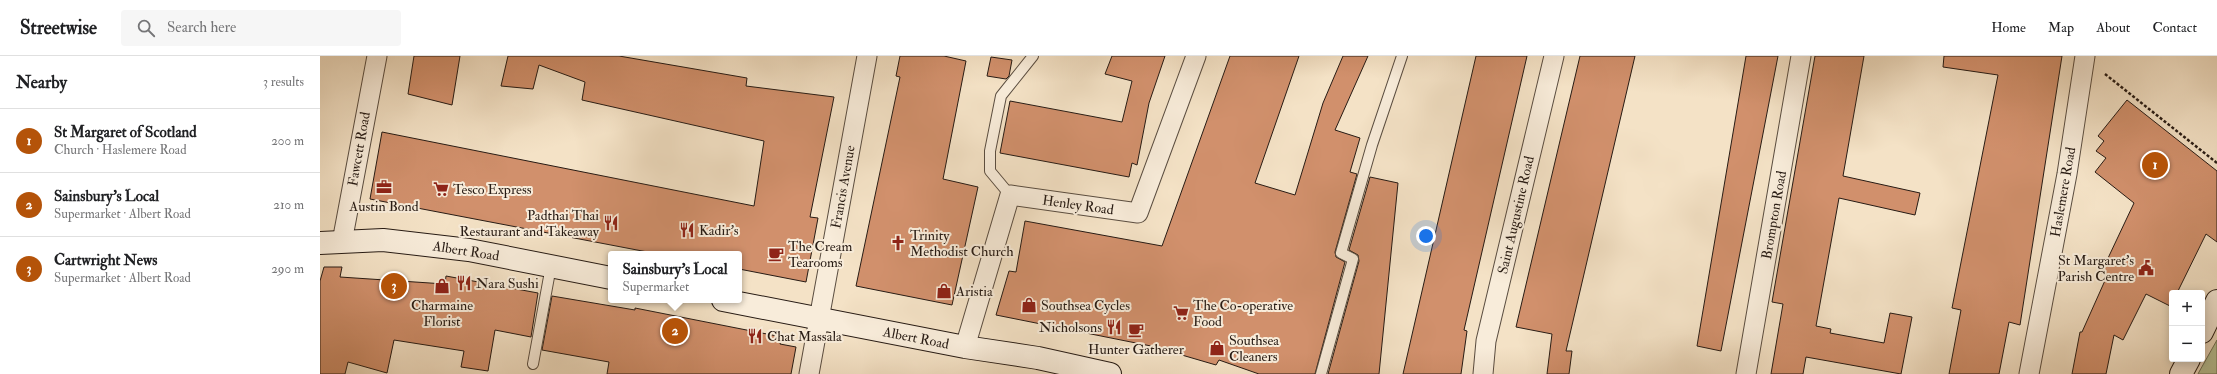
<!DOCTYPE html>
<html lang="en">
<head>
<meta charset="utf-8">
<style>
  body { margin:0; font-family:"IM FELL Double Pica",serif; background:#f6f6f6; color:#202124 }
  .controls { position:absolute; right:12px; bottom:12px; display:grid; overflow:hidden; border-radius:4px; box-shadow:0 2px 10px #0003 }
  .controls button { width:36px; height:36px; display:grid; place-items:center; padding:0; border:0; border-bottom:1px solid #e0e0e0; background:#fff; color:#202124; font:20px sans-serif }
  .you { position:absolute; left:1106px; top:180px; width:14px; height:14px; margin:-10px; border:3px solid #fff; border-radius:50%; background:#1a73e8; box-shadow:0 0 0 6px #1a73e833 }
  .badge { display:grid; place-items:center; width:26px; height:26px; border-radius:50%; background:#b45309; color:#fff; font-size:13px; font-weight:700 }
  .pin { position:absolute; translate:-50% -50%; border:2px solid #fff; box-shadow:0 1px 4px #0006 }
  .popup { position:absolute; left:288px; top:195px; width:134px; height:52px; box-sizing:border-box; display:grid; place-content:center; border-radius:4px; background:#fff; filter:drop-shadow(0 1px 3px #0005); font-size:13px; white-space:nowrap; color:#757577 }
  .popup b { font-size:15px; color:#202124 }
  .popup::after { content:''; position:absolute; left:50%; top:100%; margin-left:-8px; border:8px solid transparent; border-top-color:#fff }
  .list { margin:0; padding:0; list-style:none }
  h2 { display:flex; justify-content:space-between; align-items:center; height:52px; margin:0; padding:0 16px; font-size:17px }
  h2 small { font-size:13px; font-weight:400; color:#757577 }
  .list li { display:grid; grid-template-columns:26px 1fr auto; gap:12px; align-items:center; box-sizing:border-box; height:64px; padding:0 16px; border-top:1px solid #e0e0e0 }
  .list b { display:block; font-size:15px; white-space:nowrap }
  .list p { margin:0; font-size:13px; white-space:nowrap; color:#757577 }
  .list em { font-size:13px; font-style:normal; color:#757577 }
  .icon { flex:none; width:22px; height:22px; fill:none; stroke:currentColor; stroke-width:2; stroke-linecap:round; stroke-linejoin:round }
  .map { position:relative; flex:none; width:1897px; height:318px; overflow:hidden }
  header { display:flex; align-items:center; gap:24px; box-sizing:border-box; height:56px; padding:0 20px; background:#fff; border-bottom:1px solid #e0e0e0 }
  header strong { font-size:19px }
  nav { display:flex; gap:22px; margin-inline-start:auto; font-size:14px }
  .search { width:280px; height:36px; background:#f6f6f6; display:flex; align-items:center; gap:10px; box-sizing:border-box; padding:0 14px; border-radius:4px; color:#757577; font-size:15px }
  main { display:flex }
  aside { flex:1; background:#fff }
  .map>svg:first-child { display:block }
  .green { fill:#b8c498; stroke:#707056 }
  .building { fill:#d1906c; stroke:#271b14 }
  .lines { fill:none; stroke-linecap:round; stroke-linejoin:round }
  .service-casing { stroke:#5a4d40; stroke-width:12 }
  .minor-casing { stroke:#5a4d40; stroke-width:21 }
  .secondary-casing { stroke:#271b14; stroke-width:24 }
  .path { stroke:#271b14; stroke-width:2.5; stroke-dasharray:3 2; stroke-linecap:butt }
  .service { stroke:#f8ecda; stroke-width:10 }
  .minor { stroke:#f8ecda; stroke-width:19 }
  .secondary { stroke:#f8ecda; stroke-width:22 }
  .labels { text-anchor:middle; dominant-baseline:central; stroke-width:4; stroke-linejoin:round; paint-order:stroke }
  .street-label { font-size:14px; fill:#271b14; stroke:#f8ecda }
  .poi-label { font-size:14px; fill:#271b14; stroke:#f8ecda; text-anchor:start }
</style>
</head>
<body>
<header>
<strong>Streetwise</strong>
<div class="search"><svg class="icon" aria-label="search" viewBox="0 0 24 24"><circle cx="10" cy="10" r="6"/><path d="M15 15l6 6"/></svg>Search here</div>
<nav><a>Home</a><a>Map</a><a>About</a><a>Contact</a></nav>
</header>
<main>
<aside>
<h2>Nearby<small>3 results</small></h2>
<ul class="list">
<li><span class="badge">1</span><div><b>St Margaret of Scotland</b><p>Church · Haslemere Road</p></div><em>200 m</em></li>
<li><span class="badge">2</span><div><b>Sainsbury's Local</b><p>Supermarket · Albert Road</p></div><em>210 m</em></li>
<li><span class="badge">3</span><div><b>Cartwright News</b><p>Supermarket · Albert Road</p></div><em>290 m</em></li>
</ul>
</aside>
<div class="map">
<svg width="1897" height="318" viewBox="0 0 1897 318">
  <rect width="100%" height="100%" fill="#f4e2c6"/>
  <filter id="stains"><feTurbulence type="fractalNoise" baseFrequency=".005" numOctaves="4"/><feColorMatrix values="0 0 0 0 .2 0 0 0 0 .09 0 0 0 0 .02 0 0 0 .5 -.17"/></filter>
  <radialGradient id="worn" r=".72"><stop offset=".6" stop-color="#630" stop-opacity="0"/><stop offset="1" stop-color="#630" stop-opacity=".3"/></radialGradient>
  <path class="green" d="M1897 284V318H1878L1879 316Z"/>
  <path class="building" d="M94 0H140L132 49 88 38Z
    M188 0H299L427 22 426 30 514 41 490 161 498 162 486 226 419 213V198H338L50 143 62 76 434 150 444 85 262 44 265 26 219 9 213 33 181 30Z
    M580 0H624L646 5 623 123 658 131 632 249 536 230 580 21 576 20Z
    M792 0H845L829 47 817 109 812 107 809 121 680 97 690 45 802 66 812 25 785 18Z
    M910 0H979L935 127 975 139 1003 47 1023 0H1048L1015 74 1040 82 1030 116 1037 118 1015 196 1016 201 1025 206 995 318H939L899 304 896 309 831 290 676 259 689 215 696 216 705 165 842 190Z
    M1156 0H1207L1144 274 1147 275 1141 318H1083Z
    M1260 0H1315L1246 295H1252L1249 318H1227L1232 278 1196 271Z
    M1426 0H1458L1401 295 1377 290Z
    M1495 0H1544L1523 120 1600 137 1595 159 1519 142 1496 270 1511 273 1510 277 1564 287 1570 257 1592 261 1581 318 1486 301 1483 318H1451L1463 248 1452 246Z
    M1624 0H1742L1700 269 1689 266 1679 318H1629L1641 254 1632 252 1678 19 1623 11Z
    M671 1 692 4 689 20 686 23 667 20Z
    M1807 44 1897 115V186L1886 178 1857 237H1852L1850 250 1826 238 1803 284 1794 279 1786 318H1752L1760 276H1762L1787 220 1781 217 1814 147 1775 116 1786 102 1776 95 1784 85 1778 80Z
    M1050 121 1078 127 1059 318H1008L1039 205 1038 199 1029 194Z
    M4 211H22L20 221 125 228 126 220 218 237 211 281 175 274 168 315 141 311 144 295 74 284 67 317 28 306 25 318H0V225Z
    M232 240 315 254V252L462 281 460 288 476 291 471 318H287L289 306 222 294Z"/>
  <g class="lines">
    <defs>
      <path id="service" d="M690 139 670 115V95L681 40 713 0
        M213 308 231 210
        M1001 318 1033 203 1021 197 1052 89 1082 0"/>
      <path id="minor" d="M22 186 57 0
        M645 291 690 139 818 157 876 0
        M489 318 547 0
        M1163 318 1166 285 1234 0
        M1426 318 1481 0
        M1709 318 1747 118 1765 0"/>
      <path id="secondary" d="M0 187 63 184 149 194 291 222
        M403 244 645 291 718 302 790 318
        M1882 276 1897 245
        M1861 318 1869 303"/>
    </defs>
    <use href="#service" class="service-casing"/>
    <use href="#minor" class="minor-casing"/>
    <use href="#secondary" class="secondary-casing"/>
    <path class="path" d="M1785 18 1897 107"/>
    <use href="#service" class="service"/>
    <use href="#minor" class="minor"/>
    <use href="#secondary" class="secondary"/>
  </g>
  <defs>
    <symbol id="office-bare" viewBox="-9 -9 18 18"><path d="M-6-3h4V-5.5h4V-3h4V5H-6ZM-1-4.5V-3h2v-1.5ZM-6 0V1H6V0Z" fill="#8f2418" stroke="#f8ecda" stroke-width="2.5" paint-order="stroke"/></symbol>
    <symbol id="supermarket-bare" viewBox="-9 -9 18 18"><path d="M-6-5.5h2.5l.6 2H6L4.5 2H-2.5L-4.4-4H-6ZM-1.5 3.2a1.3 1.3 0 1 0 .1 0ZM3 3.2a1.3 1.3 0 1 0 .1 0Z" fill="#8f2418" stroke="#f8ecda" stroke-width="2.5" paint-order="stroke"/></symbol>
    <symbol id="restaurant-bare" viewBox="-9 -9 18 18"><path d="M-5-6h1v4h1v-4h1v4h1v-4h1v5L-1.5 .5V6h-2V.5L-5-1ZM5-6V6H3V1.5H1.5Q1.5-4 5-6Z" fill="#8f2418" stroke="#f8ecda" stroke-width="2.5" paint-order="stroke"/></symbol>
    <symbol id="church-bare" viewBox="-9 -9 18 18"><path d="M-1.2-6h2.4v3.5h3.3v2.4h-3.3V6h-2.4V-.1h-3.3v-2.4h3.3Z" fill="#8f2418" stroke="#f8ecda" stroke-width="2.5" paint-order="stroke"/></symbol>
    <symbol id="cafe-bare" viewBox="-9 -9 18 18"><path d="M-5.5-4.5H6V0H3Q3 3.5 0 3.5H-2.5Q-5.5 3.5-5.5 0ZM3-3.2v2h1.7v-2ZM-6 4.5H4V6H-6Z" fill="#8f2418" stroke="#f8ecda" stroke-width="2.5" paint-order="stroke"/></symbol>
    <symbol id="civic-bare" viewBox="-9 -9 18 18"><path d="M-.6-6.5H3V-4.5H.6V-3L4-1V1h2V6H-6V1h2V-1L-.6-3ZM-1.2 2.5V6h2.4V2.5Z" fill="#8f2418" stroke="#f8ecda" stroke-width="2.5" paint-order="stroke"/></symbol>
    <symbol id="shop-bare" viewBox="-9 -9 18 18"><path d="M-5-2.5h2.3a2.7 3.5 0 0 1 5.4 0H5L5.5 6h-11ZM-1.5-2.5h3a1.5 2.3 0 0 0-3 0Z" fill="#8f2418" stroke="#f8ecda" stroke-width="2.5" paint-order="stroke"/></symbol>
  </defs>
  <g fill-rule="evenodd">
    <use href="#office-bare" x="53" y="120" width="22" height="22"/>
    <use href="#supermarket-bare" x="110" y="122" width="22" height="22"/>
    <use href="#restaurant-bare" x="280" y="156" width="22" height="22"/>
    <use href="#restaurant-bare" x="356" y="163" width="22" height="22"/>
    <use href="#church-bare" x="567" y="176" width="22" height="22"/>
    <use href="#cafe-bare" x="445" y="187" width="22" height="22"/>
    <use href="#civic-bare" x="1815" y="201" width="22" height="22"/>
    <use href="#restaurant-bare" x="133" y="216" width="22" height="22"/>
    <use href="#shop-bare" x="111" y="219" width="22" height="22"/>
    <use href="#shop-bare" x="613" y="224" width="22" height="22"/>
    <use href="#shop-bare" x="698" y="238" width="22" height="22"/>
    <use href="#supermarket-bare" x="850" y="246" width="22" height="22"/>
    <use href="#restaurant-bare" x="783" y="260" width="22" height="22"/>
    <use href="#cafe-bare" x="805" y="263" width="22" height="22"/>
    <use href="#restaurant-bare" x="424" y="269" width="22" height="22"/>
    <use href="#shop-bare" x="886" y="281" width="22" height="22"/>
  </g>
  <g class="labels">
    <g class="street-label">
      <text transform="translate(39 93) rotate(-80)">Fawcett Road</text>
      <text transform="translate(523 131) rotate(-80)">Francis Avenue</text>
      <text transform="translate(1743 136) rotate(-80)">Haslemere Road</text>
      <text transform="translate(758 149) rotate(8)">Henley Road</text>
      <text transform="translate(1196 159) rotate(-77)">Saint Augustine Road</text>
      <text transform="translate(1454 159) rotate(-80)">Brompton Road</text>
      <text transform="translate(146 195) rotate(9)">Albert Road</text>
      <text transform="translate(596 282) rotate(11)">Albert Road</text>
    </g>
    <g class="poi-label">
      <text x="133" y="133">Tesco Express</text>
      <text x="64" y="150" text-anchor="middle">Austin Bond</text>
      <text x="279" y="159" text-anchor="end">Padthai Thai<tspan x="279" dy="16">Restaurant and Takeaway</tspan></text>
      <text x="379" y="174">Kadir's</text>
      <text x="590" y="179">Trinity<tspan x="590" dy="16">Methodist Church</tspan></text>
      <text x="468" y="190">The Cream<tspan x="468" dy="16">Tearooms</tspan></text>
      <text x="1814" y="204" text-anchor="end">St Margaret's<tspan x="1814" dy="16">Parish Centre</tspan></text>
      <text x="156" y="227">Nara Sushi</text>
      <text x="636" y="235">Aristia</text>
      <text x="122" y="249" text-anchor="middle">Charmaine<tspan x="122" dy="16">Florist</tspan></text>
      <text x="721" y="249">Southsea Cycles</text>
      <text x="873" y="249">The Co-operative<tspan x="873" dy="16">Food</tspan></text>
      <text x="782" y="271" text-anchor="end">Nicholsons</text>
      <text x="447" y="280">Chat Massala</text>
      <text x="909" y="284">Southsea<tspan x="909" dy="16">Cleaners</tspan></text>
      <text x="816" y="293" text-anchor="middle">Hunter Gatherer</text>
    </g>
  </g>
  <rect width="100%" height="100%" filter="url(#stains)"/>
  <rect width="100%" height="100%" fill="url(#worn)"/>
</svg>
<div class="controls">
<button>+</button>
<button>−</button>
</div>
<div class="you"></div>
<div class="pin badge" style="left:1835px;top:109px">1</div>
<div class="pin badge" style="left:355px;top:275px">2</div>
<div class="popup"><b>Sainsbury's Local</b>Supermarket</div>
<div class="pin badge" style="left:74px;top:230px">3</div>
</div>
</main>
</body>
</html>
